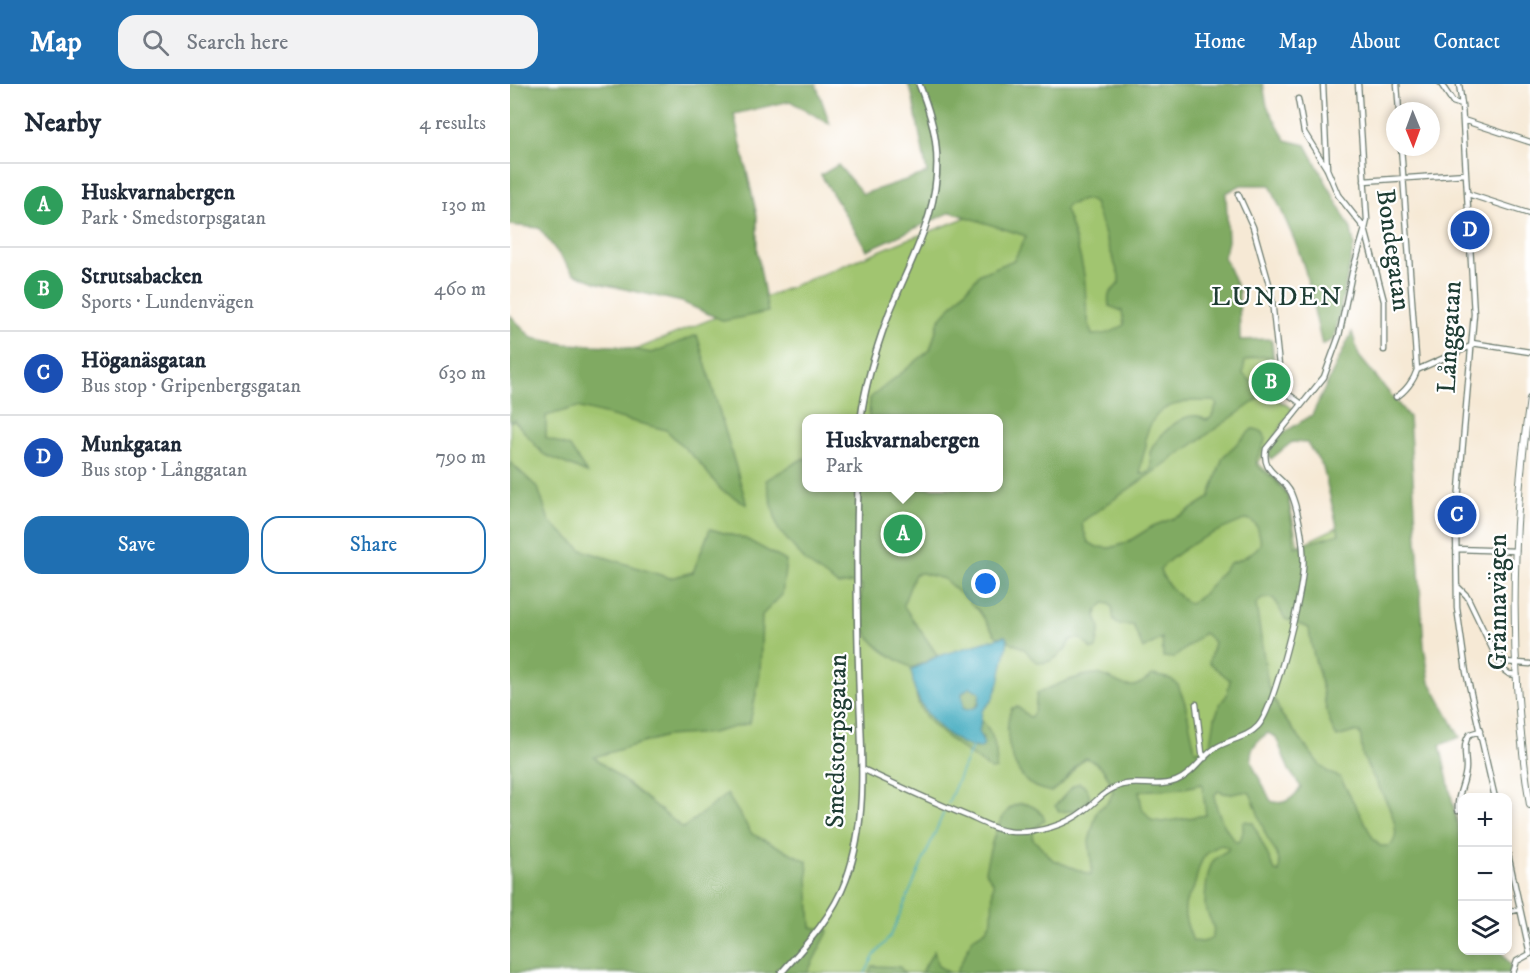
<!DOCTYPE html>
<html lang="en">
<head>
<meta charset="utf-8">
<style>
  body { margin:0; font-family:"IM FELL DW Pica",serif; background:#f2f2f3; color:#1f2937 }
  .controls { position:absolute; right:18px; bottom:18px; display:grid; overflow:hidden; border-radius:12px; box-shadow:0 3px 9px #0003 }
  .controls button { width:54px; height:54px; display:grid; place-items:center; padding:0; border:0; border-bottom:2px solid #e0e1e3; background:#fff; color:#1f2937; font:30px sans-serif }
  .compass { position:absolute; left:876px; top:18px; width:54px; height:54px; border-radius:50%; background:#fff; box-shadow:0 3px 9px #0003; rotate:179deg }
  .you { position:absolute; left:476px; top:500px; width:21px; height:21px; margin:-15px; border:4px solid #fff; border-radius:50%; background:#1a73e8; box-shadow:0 0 0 9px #1a73e833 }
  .badge { display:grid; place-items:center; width:39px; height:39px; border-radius:50%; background:#1f6fb2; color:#fff; font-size:20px; font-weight:700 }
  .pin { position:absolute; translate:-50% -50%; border:3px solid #fff; box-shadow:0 2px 6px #0006 }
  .popup { position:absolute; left:292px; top:330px; width:201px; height:78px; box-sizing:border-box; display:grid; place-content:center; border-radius:12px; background:#fff; filter:drop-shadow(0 2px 4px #0005); font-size:20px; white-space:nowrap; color:#747a83 }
  .popup b { font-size:22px; color:#1f2937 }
  .popup::after { content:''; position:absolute; left:50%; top:100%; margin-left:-12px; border:12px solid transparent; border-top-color:#fff }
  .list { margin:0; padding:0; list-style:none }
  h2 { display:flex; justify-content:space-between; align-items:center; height:78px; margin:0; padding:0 24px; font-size:26px }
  h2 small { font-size:20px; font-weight:400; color:#747a83 }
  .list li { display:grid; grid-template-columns:39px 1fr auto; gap:18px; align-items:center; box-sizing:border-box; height:84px; padding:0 24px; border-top:2px solid #e0e1e3 }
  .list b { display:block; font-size:22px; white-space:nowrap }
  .list p { margin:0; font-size:20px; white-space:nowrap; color:#747a83 }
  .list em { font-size:20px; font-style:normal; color:#747a83 }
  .actions { display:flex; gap:12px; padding:18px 24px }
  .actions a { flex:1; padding:14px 0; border:2px solid #1f6fb2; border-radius:18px; text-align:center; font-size:21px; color:#1f6fb2 }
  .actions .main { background:#1f6fb2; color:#fff }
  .icon { flex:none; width:33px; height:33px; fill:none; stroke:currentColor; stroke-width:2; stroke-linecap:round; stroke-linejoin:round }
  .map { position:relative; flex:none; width:1020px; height:889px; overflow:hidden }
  header { display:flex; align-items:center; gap:36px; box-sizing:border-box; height:84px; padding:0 30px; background:#1f6fb2; color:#fff }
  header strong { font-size:28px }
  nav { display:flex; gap:33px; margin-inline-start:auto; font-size:21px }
  .search { width:420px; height:54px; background:#f2f2f3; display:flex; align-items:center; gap:15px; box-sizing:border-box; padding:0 21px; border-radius:18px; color:#747a83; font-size:22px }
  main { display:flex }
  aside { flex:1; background:#fff }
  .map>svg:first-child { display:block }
  .green { fill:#a1c56f; stroke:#608152; stroke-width:1.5; fill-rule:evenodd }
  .forest { fill:#80aa62; stroke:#50744b; stroke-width:1.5; fill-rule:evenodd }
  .water { fill:#3ea9be; stroke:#2e7379; stroke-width:1.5; fill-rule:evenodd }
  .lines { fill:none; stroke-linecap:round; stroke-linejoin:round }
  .stream { stroke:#3ea9be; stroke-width:1.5 }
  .minor-casing { stroke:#6a796c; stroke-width:7 }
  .tertiary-casing { stroke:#6a796c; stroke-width:8 }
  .secondary-casing { stroke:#6a796c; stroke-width:8 }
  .minor { stroke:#fff; stroke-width:4.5 }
  .tertiary { stroke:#fff; stroke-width:5 }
  .secondary { stroke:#fff; stroke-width:6 }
  .labels { text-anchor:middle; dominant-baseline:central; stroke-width:4.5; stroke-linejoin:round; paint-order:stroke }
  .street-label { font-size:26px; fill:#1f3d34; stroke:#fff }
  .neighbourhood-label { font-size:27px; letter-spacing:1.5px; fill:#1f3d34; stroke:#fff }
</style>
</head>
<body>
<header>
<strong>Map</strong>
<div class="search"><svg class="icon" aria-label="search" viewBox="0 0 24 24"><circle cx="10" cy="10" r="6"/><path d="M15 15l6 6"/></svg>Search here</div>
<nav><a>Home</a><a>Map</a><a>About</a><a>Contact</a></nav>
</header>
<main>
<aside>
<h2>Nearby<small>4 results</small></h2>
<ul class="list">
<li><span class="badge" style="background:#2e9e5b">A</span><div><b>Huskvarnabergen</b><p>Park · Smedstorpsgatan</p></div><em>130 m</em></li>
<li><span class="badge" style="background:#2e9e5b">B</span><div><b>Strutsabacken</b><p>Sports · Lundenvägen</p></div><em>460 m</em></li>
<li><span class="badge" style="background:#1a4fb4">C</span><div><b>Höganäsgatan</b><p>Bus stop · Gripenbergsgatan</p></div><em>630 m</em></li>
<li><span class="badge" style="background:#1a4fb4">D</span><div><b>Munkgatan</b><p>Bus stop · Långgatan</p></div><em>790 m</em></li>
</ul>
<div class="actions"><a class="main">Save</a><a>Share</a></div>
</aside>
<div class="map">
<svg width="1020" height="889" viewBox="0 0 1020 889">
  <rect width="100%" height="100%" fill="#fff"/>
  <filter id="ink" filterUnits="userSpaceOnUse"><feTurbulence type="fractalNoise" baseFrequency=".0167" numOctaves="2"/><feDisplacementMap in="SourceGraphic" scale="12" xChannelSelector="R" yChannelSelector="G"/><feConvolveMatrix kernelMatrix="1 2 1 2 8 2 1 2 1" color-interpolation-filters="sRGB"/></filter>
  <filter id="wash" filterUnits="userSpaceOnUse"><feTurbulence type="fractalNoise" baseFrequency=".008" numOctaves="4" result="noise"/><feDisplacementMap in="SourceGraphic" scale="24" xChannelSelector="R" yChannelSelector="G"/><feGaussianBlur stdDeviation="1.35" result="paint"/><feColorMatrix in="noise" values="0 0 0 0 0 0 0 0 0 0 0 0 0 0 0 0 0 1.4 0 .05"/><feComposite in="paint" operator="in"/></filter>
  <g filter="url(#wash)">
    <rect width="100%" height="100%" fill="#f6e9d5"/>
    <path class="green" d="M516 111 705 113 726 259 762 258 768 316 783 325 747 379 766 394 778 412 788 462 838 438 952 866 970 889H0V331L46 298 401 154C440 142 476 123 516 111ZM297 334H489V404H297ZM762 640 777 681 796 703 766 735 724 667Z"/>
    <path class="forest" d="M0 0H306L320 40 280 17 224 30 247 132V167L258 228 214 237 172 218 88 199 63 189 29 144 0 141Z
      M398 0H753L757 22 776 56 796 61 841 145 844 161 824 255 812 261 795 186 787 162 760 101H731L716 109 718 157 714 173 729 207 730 256 761 255 763 273C752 272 745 272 735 277L733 290 741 297 751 313 573 437 572 441 578 458 587 463 600 464 616 459 643 442 672 431 699 414 713 373 742 345C764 346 753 364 746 375L747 382 764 395 778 412 785 463 829 450 813 383 797 359 782 358 761 375 758 371 763 359 773 349 802 331 842 248 849 272 899 333 914 562 920 598 950 653 930 661 952 760V866L991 867 1001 882 999 889H446L463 854 476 846 482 836 483 798 475 787C479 768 490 710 519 721 527 724 532 728 535 736L525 744 522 754 543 776 581 791 582 783 579 757 587 727 599 717 603 708C599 691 593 681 576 674 561 683 557 700 541 708 532 706 521 703 515 696 500 678 492 645 502 624L508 623 518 632 521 633 525 626 527 609C545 602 565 592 584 590 602 589 614 610 631 599 635 597 639 593 643 591L661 595 668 601 675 619 685 666H700L705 634 710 620 717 611 720 596 699 579 704 558 694 549 664 574 653 573 652 554 633 565 623 541H609L604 537 602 523 599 520 594 519 587 526 586 532 590 544 586 565H581C574 557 572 552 560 556 557 567 540 582 528 578 521 576 519 569 514 565 507 560 499 560 495 552L488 553 485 551 469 527 434 495 412 489 405 490 393 521 428 572 402 584C382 573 361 563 353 541 348 530 351 514 352 502L341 499 328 501 296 478 268 445 256 396 294 374 297 377V404H346L353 405 354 404H489V334H359L360 314 420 266 429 236 470 190 504 176 516 152 441 128 357 166 311 91 328 81 353 110 417 89 402 10ZM574 116H579L584 119 609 192V199C601 210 597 206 599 222L612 227 614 241C604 248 594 251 582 251 576 234 576 217 575 200 574 181 562 143 555 126L557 121ZM682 317H704L707 320 701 334 696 336C693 335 691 333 688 332 670 329 646 354 640 368 640 378 646 390 631 390 629 379 634 372 636 362 637 356 634 358 636 352 644 326 656 321 682 317ZM737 435C744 437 748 442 749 450 750 453 751 457 750 460 746 468 729 477 720 479L691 512 680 520C670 515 652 496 650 485 674 460 705 448 737 435ZM759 514 764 515 775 535 799 544C800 561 805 575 809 590 815 612 815 634 827 653L844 648 850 649C852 656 851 665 853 672 859 692 902 746 879 762H870L863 754 830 693 819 689 809 680 771 630 758 601 746 520 752 515ZM758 649 766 653 779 686 791 703C784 714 774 722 761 717 757 711 756 705 752 699 739 678 734 664 758 649ZM692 700 696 731 652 738 641 736 632 724 629 707 675 704ZM708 707C724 714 730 705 740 709 746 722 750 736 755 749 761 762 773 775 769 788L765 787 743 739 736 737 733 739V748L730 757 726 758C714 744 707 730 704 712ZM711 761 718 763V766C713 769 707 772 703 777 697 787 695 808 695 820 696 833 709 843 701 855L693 858 683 857C678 844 671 829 677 815 679 811 683 808 684 803 690 783 688 770 711 761Z
      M0 231 22 254 55 260 106 262 142 269 187 251 237 421 211 406 189 378 156 346 67 323 36 332V354L60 363 77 389 33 370 4 336 0 338Z
      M0 378 28 404 39 437 72 466 160 494 183 488 200 445 236 455 276 477 272 511 252 531 250 590 240 639 202 649 156 652 84 673 173 744 217 710 242 750 297 777 301 843 319 846 297 889H0Z
      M460 603 470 608C470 619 466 628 453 625L452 609Z
      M406 609C420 631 440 656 465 664L473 654 469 649 470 635C484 647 488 667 486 685L481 686C459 667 408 642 406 609Z
      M569 699C576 702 578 705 580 713 573 724 562 729 549 727L545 722 563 702Z
      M424 867 428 882 440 889H411Z
      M362 882 390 883 394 889H359Z"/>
    <path class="water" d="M495 552 498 557 489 599 482 616 472 627 469 648 474 661 471 664C445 663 415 633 406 609 403 602 403 593 401 586L428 572ZM460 603 470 608 469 620 466 623 457 626 453 625 452 609Z"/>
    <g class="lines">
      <path class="stream" d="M438 719 462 663
        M355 889 364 872 381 851 434 728"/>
    </g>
  </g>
  <g filter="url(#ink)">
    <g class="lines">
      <defs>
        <path id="minor" d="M813 0 817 85
          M848 0 857 136 855 145 874 217V266
          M887 0 889 27
          M931 0 943 18 952 21
          M949 0 952 21 964 230 946 440 947 524 956 588 985 714
          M788 15 794 48 817 85 828 111 855 145
          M953 36 1020 58
          M891 63 907 286
          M854 97 956 90
          M728 110 743 143 761 207 771 300 778 310 792 320
          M958 110 1020 130
          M962 259 1020 268
          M907 286 961 262
          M886 313C895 308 904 296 907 286
          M946 465 1006 467
          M947 502 957 512 992 585 999 590 1007 591
          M987 568 996 578 1020 580
          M686 620 692 669 695 674
          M352 685C387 701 423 718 460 733 473 739 488 747 503 748 528 749 555 742 575 726 585 719 592 709 604 704 623 694 646 705 666 697 683 690 690 675 704 665 718 655 736 655 748 642 765 623 791 513 793 485 795 465 789 428 781 409 772 390 751 390 756 365L814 293 829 252 842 189 855 145
          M948 726C946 711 956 699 956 683 956 672 952 659 960 650L970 647
          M998 770 1020 870
          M998 828 1010 825
          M1003 889 1007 877 1020 870"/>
        <path id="tertiary" d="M351 334C355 300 366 265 378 232 400 176 433 125 426 62 424 40 417 20 409 0
          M271 889C296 861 323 832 336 796 359 734 351 664 349 600 347 535 346 469 348 404"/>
        <path id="secondary" d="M1020 315C1000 448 999 588 1020 721"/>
      </defs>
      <use href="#minor" class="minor-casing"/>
      <use href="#tertiary" class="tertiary-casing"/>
      <use href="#secondary" class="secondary-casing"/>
      <use href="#minor" class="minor"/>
      <use href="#tertiary" class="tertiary"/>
      <use href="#secondary" class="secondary"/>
    </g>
  </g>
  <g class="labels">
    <g class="street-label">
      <text transform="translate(883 166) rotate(82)">Bondegatan</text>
      <text transform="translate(940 253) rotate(-87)">Långgatan</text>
      <text transform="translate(988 518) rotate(-90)">Grännavägen</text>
      <text transform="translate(327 657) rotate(-89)">Smedstorpsgatan</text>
    </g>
    <g class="neighbourhood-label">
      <text x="767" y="213">LUNDEN</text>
    </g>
  </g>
</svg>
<div class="controls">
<button>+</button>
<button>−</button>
<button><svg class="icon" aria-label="layers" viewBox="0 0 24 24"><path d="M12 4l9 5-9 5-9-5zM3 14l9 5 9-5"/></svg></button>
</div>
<svg class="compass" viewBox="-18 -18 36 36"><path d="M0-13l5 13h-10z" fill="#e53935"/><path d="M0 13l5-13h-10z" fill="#747a83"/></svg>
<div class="you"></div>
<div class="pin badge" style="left:393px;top:450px;background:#2e9e5b">A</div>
<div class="popup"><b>Huskvarnabergen</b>Park</div>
<div class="pin badge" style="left:761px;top:298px;background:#2e9e5b">B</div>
<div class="pin badge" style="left:947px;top:431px;background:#1a4fb4">C</div>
<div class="pin badge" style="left:960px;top:146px;background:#1a4fb4">D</div>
</div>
</main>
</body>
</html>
